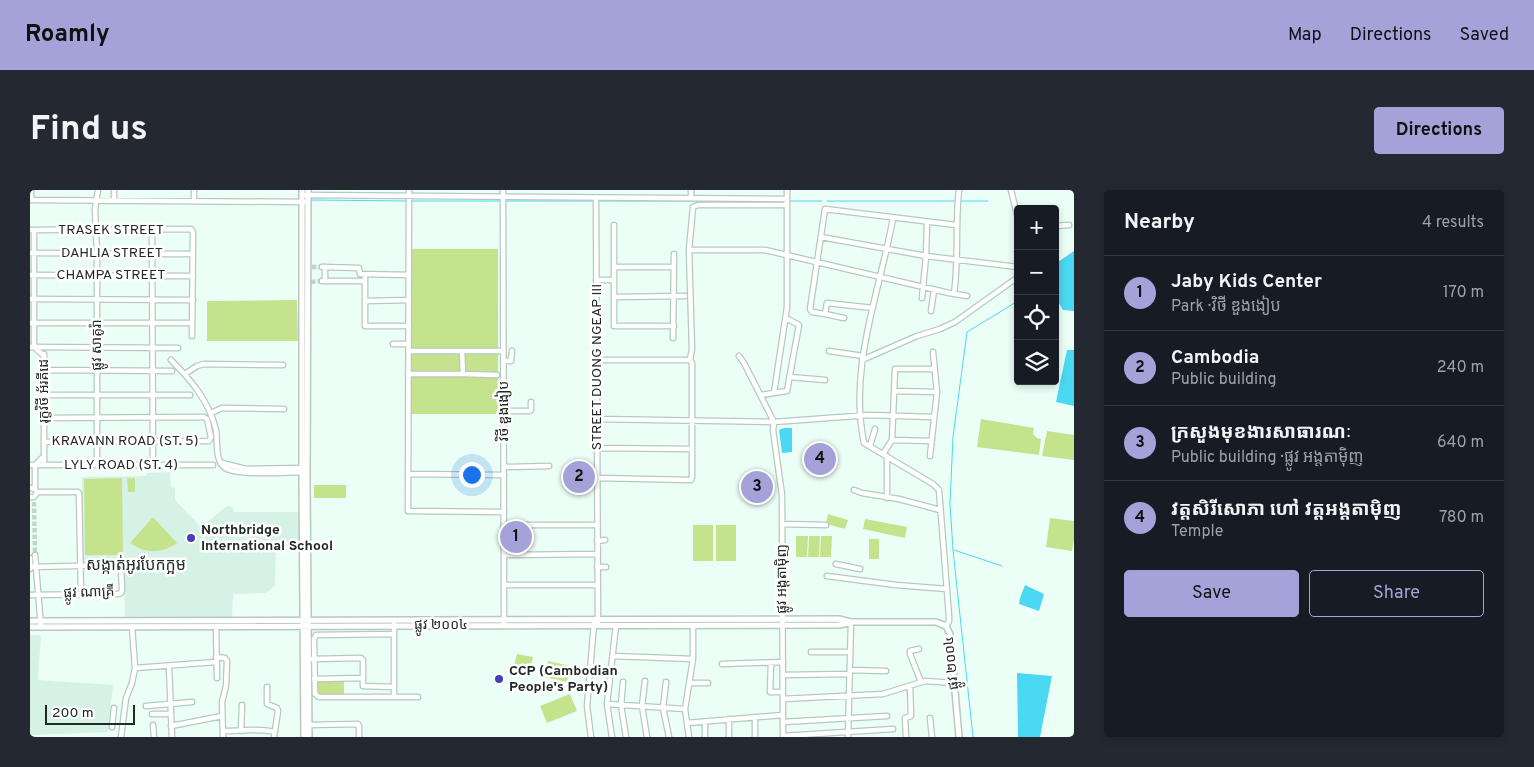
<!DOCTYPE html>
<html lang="en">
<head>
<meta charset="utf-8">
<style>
  body { margin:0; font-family:Overpass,"Noto Sans Khmer",sans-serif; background:#242831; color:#f1f3f6 }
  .controls { position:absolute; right:15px; top:15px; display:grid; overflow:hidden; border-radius:5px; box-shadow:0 2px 8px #0003 }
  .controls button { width:45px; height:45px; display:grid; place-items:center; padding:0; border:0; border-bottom:1px solid #363941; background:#171b24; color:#f1f3f6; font:25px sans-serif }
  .scale { position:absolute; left:15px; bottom:12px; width:90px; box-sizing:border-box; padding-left:5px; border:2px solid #222926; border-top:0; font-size:14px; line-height:18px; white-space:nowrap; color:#222926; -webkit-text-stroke:4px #fff; paint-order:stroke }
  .you { position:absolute; left:441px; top:284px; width:18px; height:18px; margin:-12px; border:4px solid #fff; border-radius:50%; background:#1a73e8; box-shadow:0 0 0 8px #1a73e833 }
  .badge { display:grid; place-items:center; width:32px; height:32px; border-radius:50%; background:#a4a2d9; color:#111; font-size:16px; font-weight:700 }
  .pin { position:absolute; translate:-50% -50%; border:2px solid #fff; box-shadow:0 1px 5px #0006 }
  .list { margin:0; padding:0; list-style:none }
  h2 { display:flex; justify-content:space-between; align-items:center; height:65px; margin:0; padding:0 20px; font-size:21px }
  h2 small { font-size:16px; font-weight:400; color:#9ea1a6 }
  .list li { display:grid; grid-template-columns:32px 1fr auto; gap:15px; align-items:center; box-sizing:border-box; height:75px; padding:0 20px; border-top:1px solid #363941 }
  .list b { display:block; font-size:19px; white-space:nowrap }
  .list p { margin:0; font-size:16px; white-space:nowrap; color:#9ea1a6 }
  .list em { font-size:16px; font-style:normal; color:#9ea1a6 }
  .actions { display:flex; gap:10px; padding:15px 20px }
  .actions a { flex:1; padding:11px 0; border:1px solid #a4a2d9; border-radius:5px; text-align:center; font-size:18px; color:#a4a2d9 }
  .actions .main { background:#a4a2d9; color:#111 }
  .icon { flex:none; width:28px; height:28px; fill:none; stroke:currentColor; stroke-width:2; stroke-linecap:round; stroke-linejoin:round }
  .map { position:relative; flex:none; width:1044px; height:547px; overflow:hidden; border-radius:5px }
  header { display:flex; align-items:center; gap:30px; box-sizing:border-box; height:70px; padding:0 25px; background:#a4a2d9; color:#111 }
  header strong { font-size:24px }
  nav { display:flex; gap:28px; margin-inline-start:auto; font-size:18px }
  .intro { display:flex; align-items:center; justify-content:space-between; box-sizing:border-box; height:120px; padding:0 30px }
  h1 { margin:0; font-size:35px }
  .button { padding:12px 22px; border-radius:5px; background:#a4a2d9; color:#111; font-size:18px; font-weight:700 }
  main { display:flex; gap:30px; padding:0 30px }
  aside { flex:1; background:#171b24; border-radius:5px; box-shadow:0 2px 8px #0003 }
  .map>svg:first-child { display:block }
  .built { fill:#d6f2e6 }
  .green { fill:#c5e38d }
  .water { fill:#4ad8f2 }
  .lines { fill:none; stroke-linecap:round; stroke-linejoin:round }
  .stream { stroke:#4ad8f2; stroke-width:1 }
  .minor-tunnel { stroke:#c3d4cc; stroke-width:4.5; stroke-dasharray:4.5 2; stroke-linecap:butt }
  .minor-casing { stroke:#b6c9c1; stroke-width:7 }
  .major-casing { stroke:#b6c9c1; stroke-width:8 }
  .minor { stroke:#fff; stroke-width:4.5 }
  .major { stroke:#fff; stroke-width:5 }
  .poi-dot { fill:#4540b6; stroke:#fff; stroke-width:2 }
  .labels { text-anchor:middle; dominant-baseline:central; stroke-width:5; stroke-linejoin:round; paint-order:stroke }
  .street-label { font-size:14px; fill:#222926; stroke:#fff }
  .poi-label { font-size:14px; font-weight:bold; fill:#222926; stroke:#fff; text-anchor:start }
  .quarter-label { font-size:16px; fill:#20302a; stroke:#fff }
</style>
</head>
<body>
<header>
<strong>Roamly</strong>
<nav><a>Map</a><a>Directions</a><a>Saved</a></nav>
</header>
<div class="intro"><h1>Find us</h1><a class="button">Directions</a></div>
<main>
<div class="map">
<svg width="1044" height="547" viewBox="0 0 1044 547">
  <rect width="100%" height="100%" fill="#ebfff6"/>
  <path class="built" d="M140 282 141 297 145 298V308L147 312 171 337 197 316 203 317V322H270V360H246L245 396 236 403 203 404 202 427 95 428 94 373H53L52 287 117 286V283Z
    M0 445H11L8 490 83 495 78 542 0 545Z"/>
  <path class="green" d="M382 59H468V224H381Z
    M267 110 268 151H177V111Z
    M951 229 1004 238 1003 244 1007 248 1011 249 1009 265 947 257Z
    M1017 241 1044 245V270L1012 266Z
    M92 288 93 365H55L54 289Z
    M97 288H105V302H98Z
    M284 295H316V308H284Z
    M798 324 818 330 815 339 796 334Z
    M123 327 147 353C132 364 116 364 100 353Z
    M1020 328 1044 331V349L1042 361 1016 357Z
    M835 329 877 337 875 348 833 339Z
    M663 335H683V371H663Z
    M686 335H706V371H686Z
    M766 346H778L777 367H766Z
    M779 346H790L789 367H778Z
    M791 346H802L801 367H790Z
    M839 349H849V369H839Z
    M487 464 503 467 499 483 483 480Z
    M518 471 541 476 537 492 514 487Z
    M287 490 314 491V507L287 506Z
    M540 504 547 521 517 533 510 516Z"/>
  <path class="water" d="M1044 61V121L1033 120 1025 107V74Z
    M1037 160H1044V216L1026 212Z
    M754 238H762V262L752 263 749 240Z
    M995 395 1014 404 1009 421 989 414 990 408Z
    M987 483 1022 486 1010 547H988Z"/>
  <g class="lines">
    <path class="stream" d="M281 10 376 11
      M380 11H471
      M475 11H564
      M568 11H711
      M758 11H792
      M797 11H925
      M929 11H958
      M924 360 972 376
      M943 547 923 360 920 314 923 247 937 142 988 111"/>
    <path class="minor-tunnel" d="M282 77H292
      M281 92 292 91
      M4 312 5 365"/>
    <defs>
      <path id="minor" d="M379 0 378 321 474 322
        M473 0 474 435
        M661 0V8
        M981 0 988 29
        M276 5 757 9
        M566 8 568 435
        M0 10 278 12
        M1 10V0
        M84 11V0
        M164 11V0
        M863 28C850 102 818 177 834 253L903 294 909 300 919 426V431L916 436
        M584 35V136H644
        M1025 36 1039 35
        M0 40 161 39 163 42 162 146
        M4 40V157L14 166
        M122 40 123 275
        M791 47 896 66 988 77
        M659 60H735L919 103 937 106
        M0 63 163 64
        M292 77 329 78 330 84 379 85
        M584 77H644
        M335 84V136H379
        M0 85 163 86
        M566 90H584
        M292 91H335
        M295 91V77
        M924 104C929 70 925 34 929 0
        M584 107 655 106
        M892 108 896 66 897 32
        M0 109 163 110
        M335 111 379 110
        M901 121 904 100
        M795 124 782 122 780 119 795 19 926 35
        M814 128 795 124 797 113 843 118
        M0 133H162
        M643 148 644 64
        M363 154H379
        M0 157 148 158
        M379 161H473
        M432 161 433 184 467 185
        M799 161 833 166
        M709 166 714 173 744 232
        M141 170C161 190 179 211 186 240 188 251 184 273 197 279 214 286 257 282 277 282
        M566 170H660
        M832 170 887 146 910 139 925 132 988 87
        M473 171H481L482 161
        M14 180 142 181
        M155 184 167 176 174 174 253 175
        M378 184H433
        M760 187 795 190
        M864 201 907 202
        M744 203 757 117V0
        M14 205H160
        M731 205 757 201 769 135 756 128
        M474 221H499L501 220V212
        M181 223 192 218 254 219
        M567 229 744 232 839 225 903 227
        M744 232 743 240 752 305 753 547
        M862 250 901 251
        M14 252 179 251 181 247 177 229 174 227 14 228
        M840 256 845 239
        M567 258 661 259
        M853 264 862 250 865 179H905
        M857 266V308
        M900 266 907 202 903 162
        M192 273 216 279 275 278
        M0 275H183
        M14 275V164
        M67 275V64L65 19 68 0
        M474 277 519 276
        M378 284 474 285
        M567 288 661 290 662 287V173L660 170 662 159 659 60 663 17 668 15H757
        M0 298 5 299 7 303 4 307H0
        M5 298V275L13 267
        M824 300 832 303 869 309 910 320
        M7 302H48L49 303 51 405
        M752 334 796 335
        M474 335H567
        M567 351 575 350
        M5 365 11 437
        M474 365 567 364
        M0 368V379
        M806 374 830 379
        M0 377 88 375 91 378 92 400 91 403 88 404 0 405
        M567 377H576
        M797 386 866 395 917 399
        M474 395H568
        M186 436 187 488
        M364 444 286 445 284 449 285 504 289 507H388
        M889 459 880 461V464L891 492
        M781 462H820
        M583 466 663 469
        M186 467 195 468 197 471 196 496 192 512 193 547
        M282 469 331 468 333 470V496L364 497
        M741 473 740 502H753
        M692 474 753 472
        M139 477 142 547
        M105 478 186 472
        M820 480 856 481
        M753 485 820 484
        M284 489 332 488
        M615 491 612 516 617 547
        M593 492 591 515 596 547
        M636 492 633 518 639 547
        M660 493H678
        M237 497V514L247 518 248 521 244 547
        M364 506V433
        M753 509 853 504 895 491 924 493
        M577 514 655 519
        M116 516 162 512
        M122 524H141
        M725 528V547
        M900 528 902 547
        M699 529V547
        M675 532V547
        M753 532 857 526
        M657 533 753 525
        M123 535 124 547
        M279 535 328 534 329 536V547
        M141 536 192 526
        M82 537 84 518
        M193 541C211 541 227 538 245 542
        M211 541 212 515
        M753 546 863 539
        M91 547 96 508 102 493 105 478 102 436
        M561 547 557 516 564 433
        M582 547 577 514 586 435
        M659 547 655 519 663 469V435
        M818 547 821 432
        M876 547 875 528 881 526 880 496"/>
      <path id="major" d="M272 0V294L274 547
        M278 0 277 294 279 547
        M0 431 809 429 821 432H906L916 436 920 444 929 547
        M0 437 809 435 819 433"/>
    </defs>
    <use href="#minor" class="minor-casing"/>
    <use href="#major" class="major-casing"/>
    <use href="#minor" class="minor"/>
    <use href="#major" class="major"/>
  </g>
  <g class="poi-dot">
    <circle cx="161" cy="348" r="5"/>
    <circle cx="469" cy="489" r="5"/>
  </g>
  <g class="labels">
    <g class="street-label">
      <text x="81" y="40">TRASEK STREET</text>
      <text x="82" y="63">DAHLIA STREET</text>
      <text x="81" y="85">CHAMPA STREET</text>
      <text transform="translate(67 155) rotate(-90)">ផ្លូវ សាគូរ៉ា</text>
      <text transform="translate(567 177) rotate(-90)">STREET DUONG NGEAP III</text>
      <text transform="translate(14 201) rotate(-90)">រុក្ខវិថី អ័រគីដេ</text>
      <text transform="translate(474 221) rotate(-90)">វិថី ឌួងងៀប</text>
      <text x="95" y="251">KRAVANN ROAD (ST. 5)</text>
      <text x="91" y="275">LYLY ROAD (ST. 4)</text>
      <text transform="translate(752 389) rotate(-90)">ផ្លូវ អង្តតាម៉ិញ</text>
      <text transform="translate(59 403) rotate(-2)">ផ្លូវ ណាគ្រី</text>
      <text x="411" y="435">ផ្លូវ ២០០៤</text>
      <text transform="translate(922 473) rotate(-96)">ផ្លូវ ២០០៤</text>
    </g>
    <g class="poi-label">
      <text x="171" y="340">Northbridge<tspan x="171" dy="16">International School</tspan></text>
      <text x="479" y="481">CCP (Cambodian<tspan x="479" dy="16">People's Party)</tspan></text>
    </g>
    <g class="quarter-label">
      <text x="106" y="376">សង្កាត់អូរបែកក្អម</text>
    </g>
  </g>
</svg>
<div class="controls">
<button>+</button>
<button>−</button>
<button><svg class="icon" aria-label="locate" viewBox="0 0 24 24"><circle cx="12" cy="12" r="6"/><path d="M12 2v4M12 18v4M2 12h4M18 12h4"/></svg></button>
<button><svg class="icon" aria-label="layers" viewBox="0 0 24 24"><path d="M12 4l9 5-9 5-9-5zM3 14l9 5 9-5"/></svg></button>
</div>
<div class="scale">200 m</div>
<div class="you"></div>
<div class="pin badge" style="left:486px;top:347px">1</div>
<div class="pin badge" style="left:549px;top:287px">2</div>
<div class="pin badge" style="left:727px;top:297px">3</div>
<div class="pin badge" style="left:790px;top:269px">4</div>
</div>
<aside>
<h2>Nearby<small>4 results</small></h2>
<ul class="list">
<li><span class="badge">1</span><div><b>Jaby Kids Center</b><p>Park · វិថី ឌួងងៀប</p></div><em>170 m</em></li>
<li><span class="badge">2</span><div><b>Cambodia</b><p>Public building</p></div><em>240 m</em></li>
<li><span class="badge">3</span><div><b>ក្រសួងមុខងារសាធារណៈ</b><p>Public building · ផ្លូវ អង្តតាម៉ិញ</p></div><em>640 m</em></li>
<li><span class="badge">4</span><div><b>វត្តសិរីសោភា ហៅ វត្តអង្តតាម៉ិញ</b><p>Temple</p></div><em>780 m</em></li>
</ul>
<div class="actions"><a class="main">Save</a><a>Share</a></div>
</aside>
</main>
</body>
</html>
